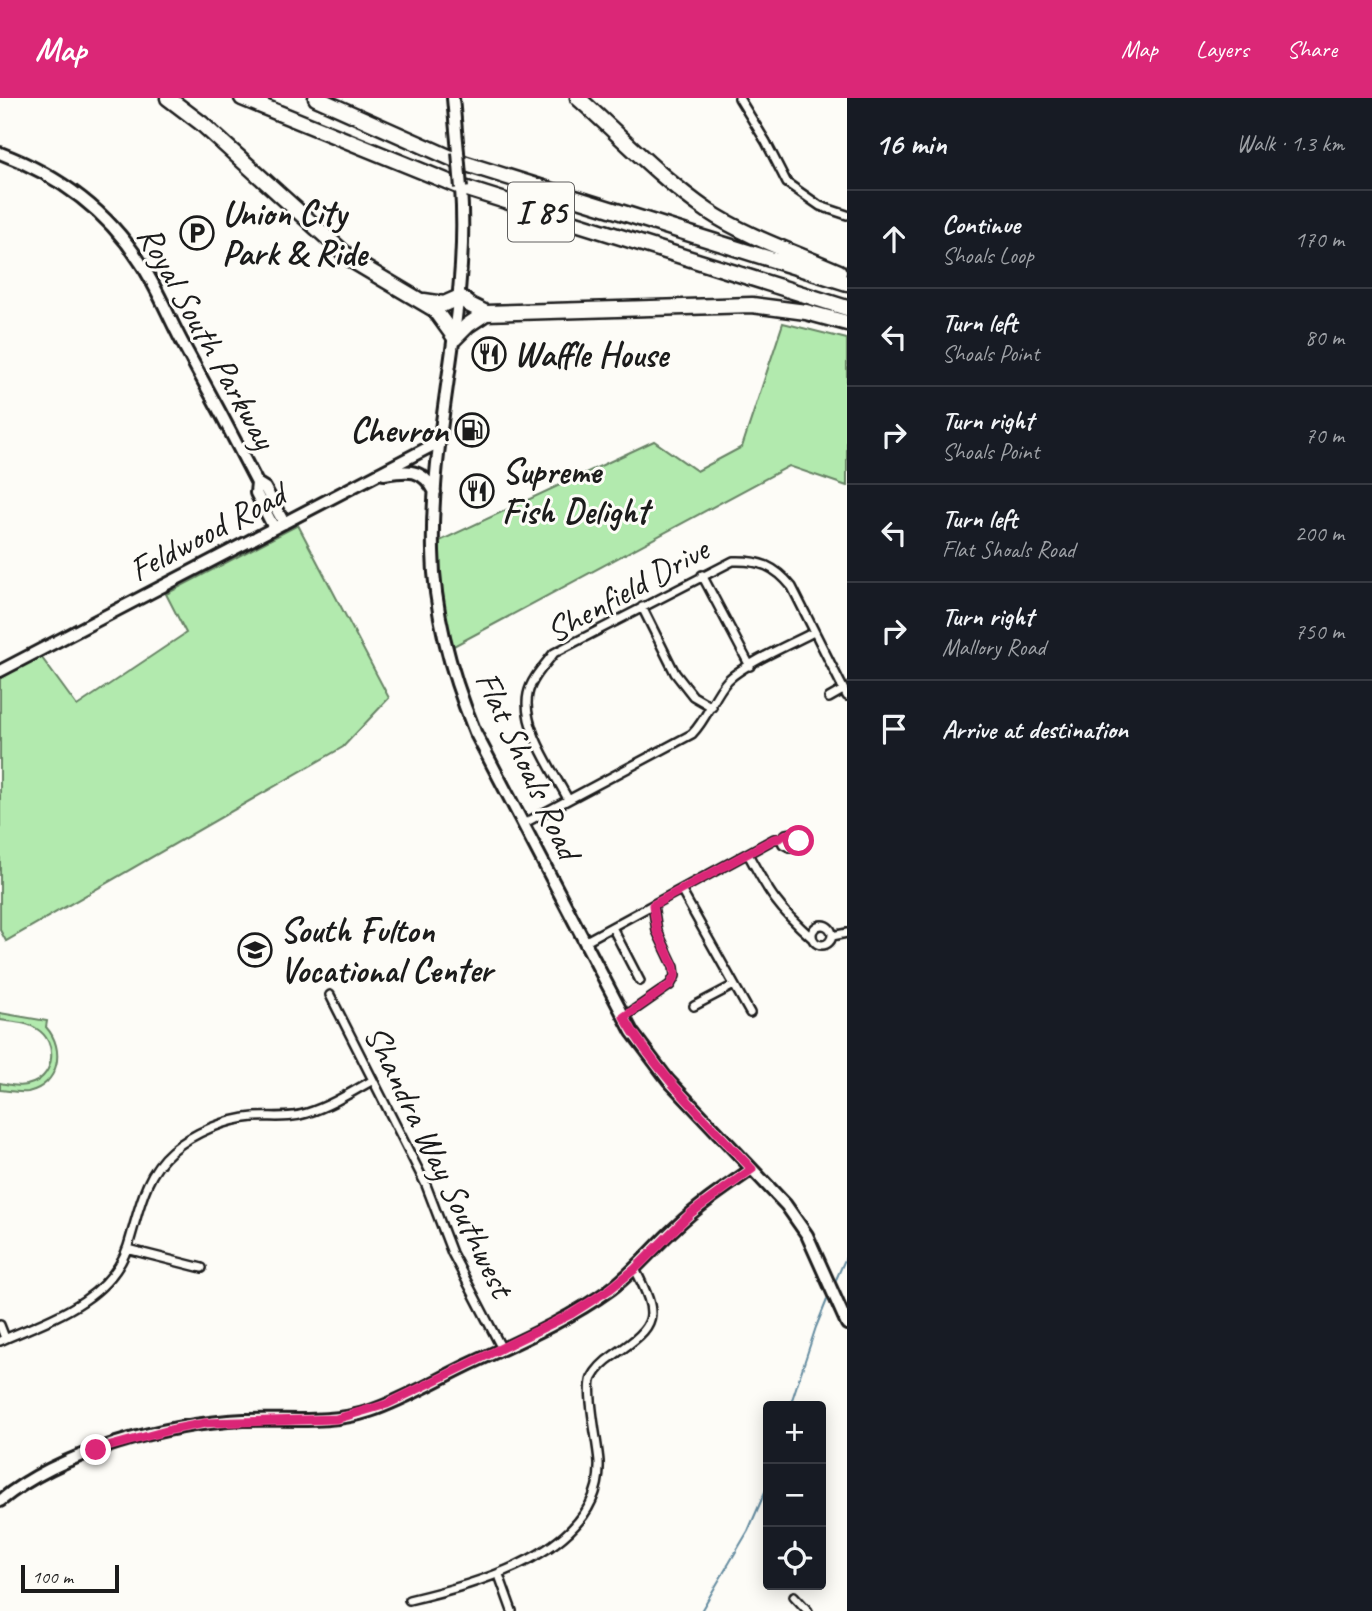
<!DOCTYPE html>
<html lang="en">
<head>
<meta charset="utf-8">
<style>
  body { margin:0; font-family:Caveat,sans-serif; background:#20242c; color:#f1f3f6 }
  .controls { position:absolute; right:21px; bottom:21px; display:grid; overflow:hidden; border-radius:7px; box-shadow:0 4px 18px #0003 }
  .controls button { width:63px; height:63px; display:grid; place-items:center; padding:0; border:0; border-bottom:2px solid #363941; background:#171b24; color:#f1f3f6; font:35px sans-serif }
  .scale { position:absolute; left:21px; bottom:18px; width:98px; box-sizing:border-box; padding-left:7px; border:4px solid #1c1c1c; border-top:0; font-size:19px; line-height:24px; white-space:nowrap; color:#1c1c1c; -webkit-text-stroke:5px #fdfcf7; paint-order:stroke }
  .stop { position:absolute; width:21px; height:21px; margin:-16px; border:5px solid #db2777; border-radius:50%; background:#fff }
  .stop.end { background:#db2777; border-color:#fff; box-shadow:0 2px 7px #0008 }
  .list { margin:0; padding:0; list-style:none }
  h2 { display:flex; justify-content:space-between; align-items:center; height:91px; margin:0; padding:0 28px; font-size:30px }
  h2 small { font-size:23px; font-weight:400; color:#9ea1a6 }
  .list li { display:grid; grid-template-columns:46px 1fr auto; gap:21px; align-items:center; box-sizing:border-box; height:98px; padding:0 28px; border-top:2px solid #363941 }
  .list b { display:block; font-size:26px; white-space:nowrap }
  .list p { margin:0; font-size:23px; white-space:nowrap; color:#9ea1a6 }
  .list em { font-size:23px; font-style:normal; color:#9ea1a6 }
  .icon { flex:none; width:38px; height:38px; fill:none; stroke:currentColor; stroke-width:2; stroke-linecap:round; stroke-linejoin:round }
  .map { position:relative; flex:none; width:847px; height:1513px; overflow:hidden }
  header { display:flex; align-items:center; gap:42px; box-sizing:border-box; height:98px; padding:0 35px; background:#db2777; color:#fff }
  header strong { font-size:33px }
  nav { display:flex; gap:38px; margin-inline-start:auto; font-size:24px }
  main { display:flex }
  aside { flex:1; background:#171b24 }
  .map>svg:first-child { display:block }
  .green { fill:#b2eaae; stroke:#678365; stroke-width:2 }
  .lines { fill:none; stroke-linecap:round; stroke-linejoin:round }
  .stream { stroke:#658ca0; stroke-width:2 }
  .street-casing { stroke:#1c1c1c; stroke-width:12 }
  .secondary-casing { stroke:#1c1c1c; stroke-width:16 }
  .highway-casing { stroke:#1c1c1c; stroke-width:19 }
  .street { stroke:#fdfcf7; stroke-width:7 }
  .secondary { stroke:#fdfcf7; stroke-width:10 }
  .highway { stroke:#fdfcf7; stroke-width:14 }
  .secondary-bridge-casing { stroke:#1c1c1c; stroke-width:16; stroke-linecap:butt }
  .secondary-bridge { stroke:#fdfcf7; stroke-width:10 }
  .route { stroke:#db2777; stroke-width:9 }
  .labels { text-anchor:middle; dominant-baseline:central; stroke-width:6; stroke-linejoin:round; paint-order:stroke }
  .shield { fill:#fdfcf7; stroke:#605f5e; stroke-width:2 }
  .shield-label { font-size:33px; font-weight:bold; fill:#1c1c1c }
  .poi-label { font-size:35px; font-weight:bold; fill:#1c1c1c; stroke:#fdfcf7; text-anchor:start }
  .street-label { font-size:35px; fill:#1c1c1c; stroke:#fdfcf7 }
</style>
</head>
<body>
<header>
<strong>Map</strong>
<nav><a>Map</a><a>Layers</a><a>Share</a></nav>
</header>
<main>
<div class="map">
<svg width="847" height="1513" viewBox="0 0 847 1513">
  <rect width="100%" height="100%" fill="#fdfcf7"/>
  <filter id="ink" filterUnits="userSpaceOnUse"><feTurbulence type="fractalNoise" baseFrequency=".0143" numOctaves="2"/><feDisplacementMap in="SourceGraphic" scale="14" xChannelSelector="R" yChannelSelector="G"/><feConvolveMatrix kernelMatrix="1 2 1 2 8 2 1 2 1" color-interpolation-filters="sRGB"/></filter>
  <g filter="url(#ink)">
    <path class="green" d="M783 225 847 241V388L789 368 450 550 431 447 654 343 697 373 742 349Z
      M298 427 389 600 343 649 6 843 0 832V574L39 556 77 608 186 535 166 496Z
      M0 915 47 923 46 929C66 951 59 987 28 994 18 995 9 993 0 992V985C11 987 22 990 33 985 55 976 58 944 37 931 27 924 12 924 0 922Z"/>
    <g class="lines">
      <path class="stream" d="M834 1186 847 1157
        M790 1308 816 1229 829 1197
        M701 1513 748 1433 768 1387"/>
      <defs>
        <path id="street" d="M739 0 766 44 787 85 820 108 847 117
          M702 477 750 568
          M642 509 675 575 693 598 712 609
          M829 600 843 592
          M568 701C553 673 521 628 528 596 531 581 544 568 554 555L733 463C760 462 775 468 792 489L847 598
          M523 726 692 636C708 620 713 598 728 582 744 566 793 545 814 534
          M748 756C769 795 778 810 812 840
          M681 792 750 915
          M812 837a10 10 0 1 1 20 0a10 10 0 1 1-20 0Z
          M612 829 640 883
          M832 838 847 835
          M584 844 774 741H781L783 746 791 750 796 747 799 743 794 735 786 736 781 741
          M330 897 426 1087 452 1155 502 1251
          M694 908 734 887
          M624 919 670 887 675 878 674 869 657 833 653 807
          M127 1151 202 1170
          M0 1227 5 1240
          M0 1243C48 1222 110 1203 128 1148 139 1114 143 1078 172 1053 193 1035 226 1021 254 1019 272 1018 290 1021 307 1015 330 1008 352 994 373 982
          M499 1477 512 1513
          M794 1498 808 1513
          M409 1502C477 1486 603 1453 599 1364 598 1346 586 1292 592 1280 597 1270 605 1263 614 1257 659 1226 659 1219 635 1171"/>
        <path id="secondary" d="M453 0 458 54
          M0 55C58 77 106 111 140 164 157 189 168 218 182 244 208 291 233 338 257 385L265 390 284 425
          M461 90C470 213 430 331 433 453 434 516 451 576 475 634L632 934 668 982 786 1107 807 1137 847 1226
          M384 376C409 372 422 370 435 394
          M257 385 256 395 274 430
          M0 573 439 344
          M0 1403C61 1353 166 1326 244 1322 286 1320 328 1327 370 1313 403 1302 435 1283 466 1268 515 1245 567 1223 611 1191 635 1173 654 1149 676 1129 699 1107 726 1089 752 1071"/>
        <path id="highway" d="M168 0 201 25 353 163 434 211 455 240 468 227 486 215
          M242 0 461 89 847 210
          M316 0 460 64 847 185
          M578 0C621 38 661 81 708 113 747 139 796 155 839 174
          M424 203 444 206 460 199 470 207 486 215 752 207 806 214 847 225"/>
      </defs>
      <use href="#street" class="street-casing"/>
      <use href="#secondary" class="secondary-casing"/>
      <use href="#highway" class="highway-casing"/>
      <use href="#street" class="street"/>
      <use href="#secondary" class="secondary"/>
      <use href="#highway" class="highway"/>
      <defs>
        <path id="secondary-bridge" d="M458 54 461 90"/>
      </defs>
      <use href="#secondary-bridge" class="secondary-bridge-casing"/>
      <use href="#secondary-bridge" class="secondary-bridge"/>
    </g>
  </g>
  <g class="lines" filter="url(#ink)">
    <path class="route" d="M96 1352 170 1332 206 1325 336 1321 387 1306 571 1216 610 1191 635 1171 691 1115 752 1071C706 1022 657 976 624 919L670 887 675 878 674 869 657 833 653 807 774 741C782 741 785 734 794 735L799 743"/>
  </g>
  <defs>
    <symbol id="parking-ring" viewBox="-11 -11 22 22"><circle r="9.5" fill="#fdfcf7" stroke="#1c1c1c" stroke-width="1.5"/><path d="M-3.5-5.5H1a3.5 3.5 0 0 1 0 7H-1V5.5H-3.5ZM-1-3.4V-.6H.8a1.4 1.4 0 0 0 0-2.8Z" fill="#1c1c1c"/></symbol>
    <symbol id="restaurant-ring" viewBox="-11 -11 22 22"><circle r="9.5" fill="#fdfcf7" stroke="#1c1c1c" stroke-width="1.5"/><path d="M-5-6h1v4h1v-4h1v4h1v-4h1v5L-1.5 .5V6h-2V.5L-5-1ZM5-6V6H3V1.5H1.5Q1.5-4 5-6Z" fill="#1c1c1c"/></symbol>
    <symbol id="fuel-ring" viewBox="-11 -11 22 22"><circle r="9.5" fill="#fdfcf7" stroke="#1c1c1c" stroke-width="1.5"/><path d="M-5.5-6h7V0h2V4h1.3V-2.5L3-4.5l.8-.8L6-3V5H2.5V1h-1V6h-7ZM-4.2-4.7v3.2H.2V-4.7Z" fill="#1c1c1c"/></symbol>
    <symbol id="school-ring" viewBox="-11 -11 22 22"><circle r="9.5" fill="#fdfcf7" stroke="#1c1c1c" stroke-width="1.5"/><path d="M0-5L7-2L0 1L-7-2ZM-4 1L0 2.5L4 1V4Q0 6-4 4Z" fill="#1c1c1c"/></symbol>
  </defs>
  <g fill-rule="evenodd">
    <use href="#parking-ring" x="178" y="116" width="38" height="38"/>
    <use href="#restaurant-ring" x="470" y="237" width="38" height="38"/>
    <use href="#fuel-ring" x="453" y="313" width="38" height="38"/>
    <use href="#restaurant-ring" x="458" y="374" width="38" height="38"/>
    <use href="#school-ring" x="236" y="833" width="38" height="38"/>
  </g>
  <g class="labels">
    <rect class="shield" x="508" y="84.5" width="66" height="59" rx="5"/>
    <g class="shield-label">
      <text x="541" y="114">I 85</text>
    </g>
    <g class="poi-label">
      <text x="222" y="115">Union City<tspan x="222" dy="40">Park &amp; Ride</tspan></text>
      <text x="514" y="256">Waffle House</text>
      <text x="448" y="332" text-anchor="end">Chevron</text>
      <text x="502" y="373">Supreme<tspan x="502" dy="40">Fish Delight</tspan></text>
      <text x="280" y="832">South Fulton<tspan x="280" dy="40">Vocational Center</tspan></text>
    </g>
    <g class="street-label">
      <text transform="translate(207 239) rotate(61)">Royal South Parkway</text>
      <text transform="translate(207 434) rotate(-28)">Feldwood Road</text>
      <text transform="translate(627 492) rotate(-29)">Shenfield Drive</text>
      <text transform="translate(528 667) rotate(65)">Flat Shoals Road</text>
      <text transform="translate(439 1063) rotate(64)">Shandra Way Southwest</text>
    </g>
  </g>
</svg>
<div class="controls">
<button>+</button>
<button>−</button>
<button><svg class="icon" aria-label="locate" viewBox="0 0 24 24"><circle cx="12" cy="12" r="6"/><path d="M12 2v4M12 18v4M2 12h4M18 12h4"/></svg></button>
</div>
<div class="scale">100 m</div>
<div class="stop" style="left:799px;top:743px"></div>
<div class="stop end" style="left:96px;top:1352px"></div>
</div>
<aside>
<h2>16 min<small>Walk · 1.3 km</small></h2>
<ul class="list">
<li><svg class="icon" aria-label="ahead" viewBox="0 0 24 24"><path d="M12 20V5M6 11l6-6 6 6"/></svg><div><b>Continue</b><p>Shoals Loop</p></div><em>170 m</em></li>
<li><svg class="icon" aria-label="left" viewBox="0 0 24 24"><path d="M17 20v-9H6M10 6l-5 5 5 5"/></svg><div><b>Turn left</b><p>Shoals Point</p></div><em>80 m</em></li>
<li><svg class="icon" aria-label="right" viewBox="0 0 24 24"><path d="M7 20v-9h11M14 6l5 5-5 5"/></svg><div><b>Turn right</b><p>Shoals Point</p></div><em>70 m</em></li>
<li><svg class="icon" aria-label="left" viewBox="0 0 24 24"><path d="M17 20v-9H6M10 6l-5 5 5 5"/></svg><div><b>Turn left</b><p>Flat Shoals Road</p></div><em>200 m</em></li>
<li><svg class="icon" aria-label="right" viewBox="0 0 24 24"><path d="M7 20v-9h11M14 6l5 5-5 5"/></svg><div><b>Turn right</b><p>Mallory Road</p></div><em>750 m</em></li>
<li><svg class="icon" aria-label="arrive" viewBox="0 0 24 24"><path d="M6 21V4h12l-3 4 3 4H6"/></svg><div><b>Arrive at destination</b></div></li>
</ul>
</aside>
</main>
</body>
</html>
